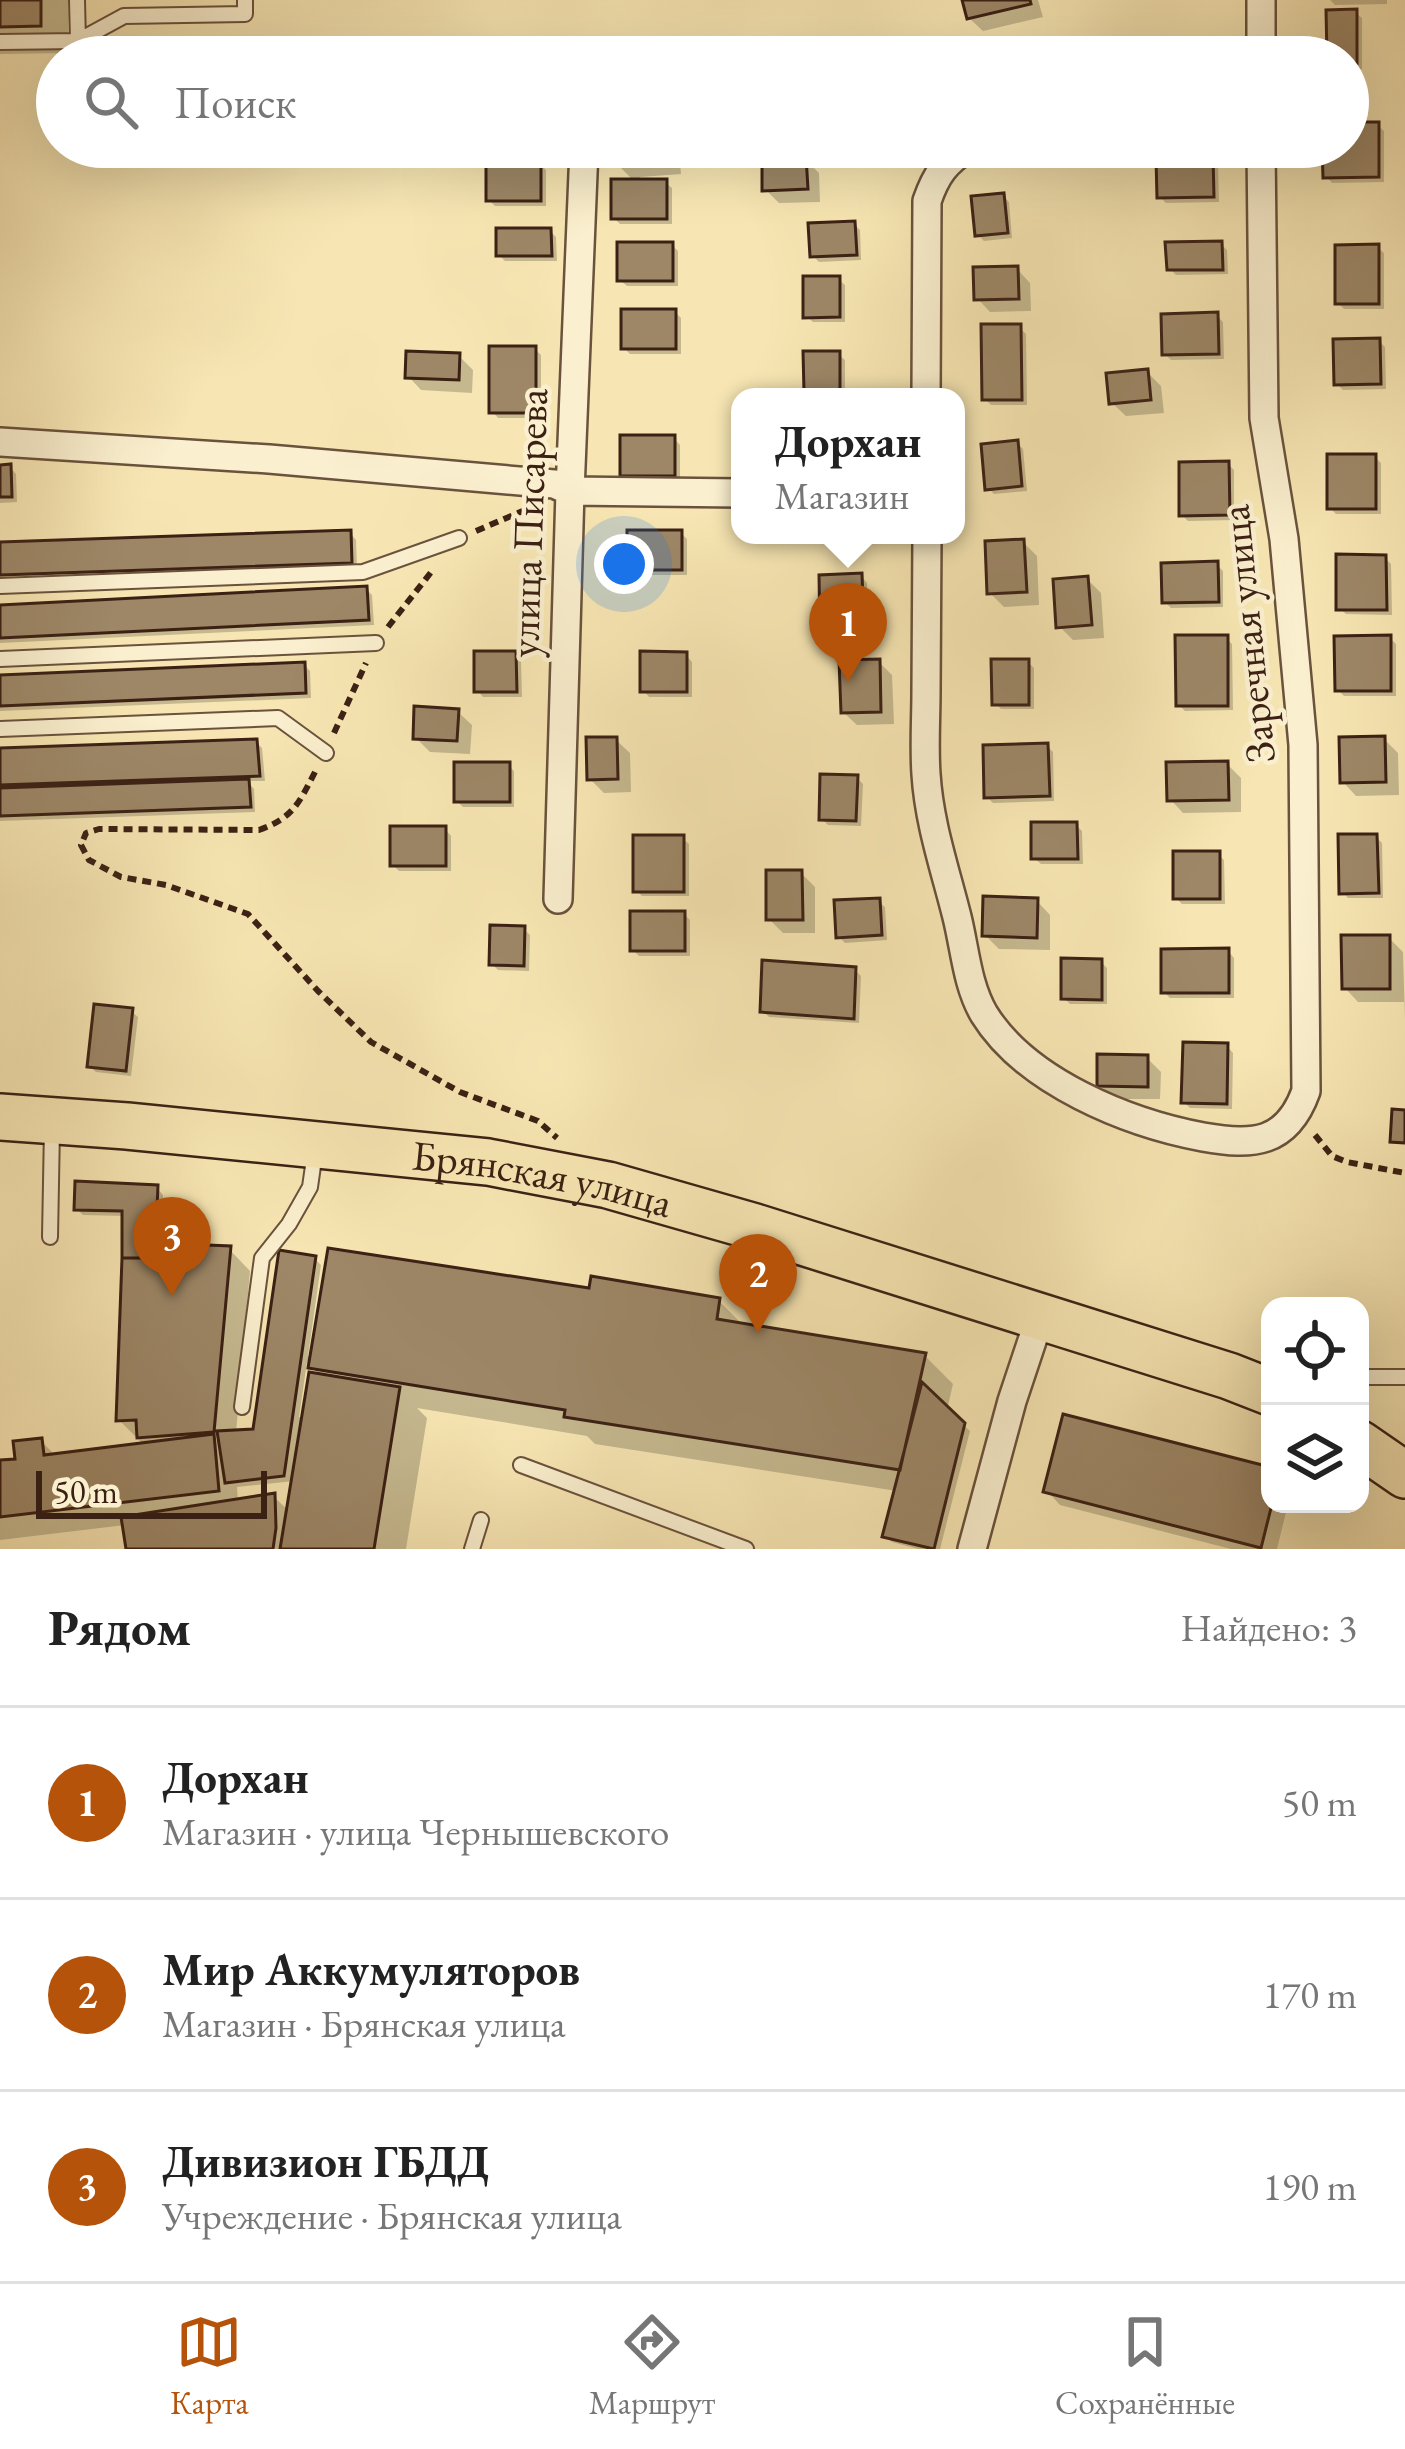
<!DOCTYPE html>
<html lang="ru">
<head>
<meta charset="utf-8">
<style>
  body { margin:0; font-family:"EB Garamond",serif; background:#f2f2f2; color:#222 }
  .controls { position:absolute; right:36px; bottom:36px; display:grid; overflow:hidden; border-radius:24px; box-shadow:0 12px 48px #0002 }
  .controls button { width:108px; height:108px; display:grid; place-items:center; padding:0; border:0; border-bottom:3px solid #e0e0e0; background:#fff; color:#222; font:60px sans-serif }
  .scale { position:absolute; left:36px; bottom:30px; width:231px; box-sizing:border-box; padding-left:12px; border:6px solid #3b2014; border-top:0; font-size:33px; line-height:42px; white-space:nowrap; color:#3b2014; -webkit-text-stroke:9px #faefce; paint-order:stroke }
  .you { position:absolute; left:624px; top:564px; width:42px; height:42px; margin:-30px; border:9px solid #fff; border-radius:50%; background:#1a73e8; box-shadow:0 0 0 18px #1a73e833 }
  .badge { display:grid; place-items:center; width:78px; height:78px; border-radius:50%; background:#b45309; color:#fff; font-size:39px; font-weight:700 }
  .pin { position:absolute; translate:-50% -99px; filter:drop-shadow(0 3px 6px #0008) }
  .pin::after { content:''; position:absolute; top:63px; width:42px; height:36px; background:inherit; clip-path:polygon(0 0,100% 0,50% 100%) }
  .popup { position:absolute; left:731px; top:388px; width:234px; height:156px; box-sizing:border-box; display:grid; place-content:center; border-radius:24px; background:#fff; filter:drop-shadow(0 3px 9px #0005); font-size:39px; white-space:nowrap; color:#767676 }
  .popup b { font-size:45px; color:#222 }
  .popup::after { content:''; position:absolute; left:50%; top:100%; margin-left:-24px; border:24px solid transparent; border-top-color:#fff }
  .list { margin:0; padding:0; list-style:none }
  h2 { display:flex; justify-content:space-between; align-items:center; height:156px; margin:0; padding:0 48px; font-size:51px }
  h2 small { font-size:39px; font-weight:400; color:#767676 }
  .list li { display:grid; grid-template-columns:78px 1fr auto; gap:36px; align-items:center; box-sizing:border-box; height:192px; padding:0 48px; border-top:3px solid #e0e0e0 }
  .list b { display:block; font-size:45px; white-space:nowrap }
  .list p { margin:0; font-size:39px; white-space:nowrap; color:#767676 }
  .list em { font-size:39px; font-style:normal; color:#767676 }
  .icon { flex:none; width:66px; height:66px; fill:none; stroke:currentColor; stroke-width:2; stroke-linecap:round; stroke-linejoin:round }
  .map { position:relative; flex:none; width:1405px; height:1549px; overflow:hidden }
  .search { position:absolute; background:#fff; box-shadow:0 12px 48px #0002; left:36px; right:36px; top:36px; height:132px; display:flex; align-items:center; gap:30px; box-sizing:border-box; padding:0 42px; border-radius:66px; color:#767676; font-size:45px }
  .sheet { height:732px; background:#fff }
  nav { display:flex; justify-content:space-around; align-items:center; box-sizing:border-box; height:168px; border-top:3px solid #e0e0e0; background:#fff; font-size:33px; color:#767676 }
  nav a { display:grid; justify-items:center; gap:6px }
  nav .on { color:#b45309 }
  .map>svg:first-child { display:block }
  .shadow { fill:#0003; fill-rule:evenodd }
  .building { fill:#9d8767; stroke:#3b2014; stroke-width:3 }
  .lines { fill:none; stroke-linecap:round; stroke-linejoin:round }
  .lane-casing { stroke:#6a523c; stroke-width:18 }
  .street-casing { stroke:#6a523c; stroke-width:32 }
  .primary-casing { stroke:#3b2014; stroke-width:50 }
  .path { stroke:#3b2014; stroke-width:6; stroke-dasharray:9 6; stroke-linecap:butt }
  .lane { stroke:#faefce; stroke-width:14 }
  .street { stroke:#faefce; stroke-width:27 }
  .primary { stroke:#f7e6b3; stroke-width:45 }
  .labels { text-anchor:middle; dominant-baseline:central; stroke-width:9; stroke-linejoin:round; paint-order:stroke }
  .street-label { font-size:42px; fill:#3b2014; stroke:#faefce }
</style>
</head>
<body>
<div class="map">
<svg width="1405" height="1549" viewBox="0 0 1405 1549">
  <rect width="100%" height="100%" fill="#f7e6b3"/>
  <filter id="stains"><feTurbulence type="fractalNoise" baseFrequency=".00167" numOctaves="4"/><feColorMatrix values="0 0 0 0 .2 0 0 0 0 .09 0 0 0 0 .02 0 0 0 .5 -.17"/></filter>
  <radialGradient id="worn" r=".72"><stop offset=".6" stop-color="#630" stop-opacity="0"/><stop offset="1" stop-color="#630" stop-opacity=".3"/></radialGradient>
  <path class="shadow" d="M0 0H68V53L0 54Z
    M965 0H1038L1043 17 983 31 969 18Z
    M1330 0H1387V4L1335 5Z
    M1355 12 1362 18V69L1348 70V57H1330Z
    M1348 125H1377L1384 131V182L1332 183 1326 176 1325 147H1348Z
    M616 147H679L681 174 640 177V182H665L672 188V224H620L614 218 635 182 617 164Z
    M805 159 819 173 820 202 779 203 765 189Z
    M1212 160 1218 166 1219 202 1166 203 1160 197Z
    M540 164 546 170V206H495L489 200Z
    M1003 196 1009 202 1012 238 984 241 978 235Z
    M854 224 860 230 861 260 819 262 813 256Z
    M550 231 556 237 557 261H505L499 255Z
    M1221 244 1227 250 1228 274 1176 275 1170 269Z
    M672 245 678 251V286H627L620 280Z
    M1377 247 1384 253V309H1344L1338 303Z
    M1017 269 1030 283 1031 311 990 312 977 298Z
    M838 279 845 285V322H813L806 316Z
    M675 312 681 318V354H630L624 348Z
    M1217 316 1223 322 1224 359 1171 360 1165 354Z
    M1019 327 1026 334 1027 405H991L985 399Z
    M1379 341 1385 347 1386 389 1343 390 1337 384Z
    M535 349 541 355V418H498L492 411Z
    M838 354 845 360V396L813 397 807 391Z
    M459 356 473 370 472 393 421 390 408 376Z
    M1147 372 1161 386 1164 413 1126 416 1112 403Z
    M674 438 680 445V481H629L623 474Z
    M1017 443 1023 449 1027 491 994 494 988 488Z
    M1375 457 1381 463V514H1336L1330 508Z
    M1228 464 1234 470V520L1188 521 1182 515Z
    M10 467 16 474 17 502 0 503V468Z
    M350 533 356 540 357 568 0 580V545Z
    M681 533 687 539V575H636L630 569Z
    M1023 542 1037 556 1039 605 1004 607 990 593Z
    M1385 558 1391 564 1392 615 1346 614 1339 608Z
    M1217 565 1223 571V607L1171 608 1165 602Z
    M861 576 867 583 868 636 829 637 823 630Z
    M1087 579 1101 593 1104 638 1073 640 1059 626Z
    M366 589 372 595 374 625 0 643V608Z
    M1226 638 1232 644 1233 710 1185 711 1179 705Z
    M1390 638 1396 644V696H1344L1338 690Z
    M515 654 521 661 522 697H483L477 690Z
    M686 655 692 662V697H649L643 690Z
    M879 662 892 675 894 724 857 725 843 712Z
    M1028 662 1034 668V709H1001L995 703Z
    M304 665 310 671 311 698 0 711V678Z
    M458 712 472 725 470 754 430 752 416 738Z
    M1384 739 1398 753 1399 795 1356 796 1343 782Z
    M616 740 630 753 631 792 604 793 590 779Z
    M256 742 262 748 265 781H247L254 789 255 812 0 821V751Z
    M1047 746 1053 752 1054 801 993 803 987 797Z
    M1227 764 1241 778V812L1183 813 1170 799Z
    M508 765 514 771V807H463L457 801Z
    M857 778 863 784 861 826 828 825 822 819Z
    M1076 825 1082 831 1083 864H1041L1034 858Z
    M445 829 451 836V871H399L393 865Z
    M1376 837 1382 843 1383 898H1348L1342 892Z
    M682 838 689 844V896H642L636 890Z
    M1218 854 1224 860 1225 904H1182L1176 898Z
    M801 873 815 887V933H783L769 919Z
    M878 901 885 907 887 940 845 943 839 937Z
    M1037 901 1050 915V950L999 949 985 935Z
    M684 914 690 920V956H639L633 950Z
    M524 929 530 935 529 971 498 970 492 964Z
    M1389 938 1403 952 1405 1020 1404 1002H1358L1345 988Z
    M1228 951 1234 958V998H1170L1164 992Z
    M1101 962 1107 968V1004H1070L1064 998Z
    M855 970 861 976 859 1023 769 1017 763 1011Z
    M131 1011 138 1017 131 1076 96 1072 90 1066Z
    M1227 1046 1233 1053 1232 1109 1190 1108 1184 1102Z
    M1147 1058 1161 1072 1160 1099H1113L1100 1085Z
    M157 1188 163 1195 161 1247 229 1249 250 1271 236 1433 256 1432 315 1259 321 1265 308 1356 313 1357 591 1292 719 1301 744 1326 925 1356 953 1384 947 1410 970 1431 940 1549H918L892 1542 886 1536 897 1491 595 1444 587 1436 417 1408 427 1418 406 1549H129L125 1525 0 1540V1463L18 1462 41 1441 57 1457 145 1446 119 1420 125 1216 83 1215 77 1209ZM307 1362 322 1378 304 1418 299 1417ZM294 1481 289 1511 274 1497 238 1502 237 1487Z
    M1047 1491 1270 1504H1288L1277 1549H1231L1060 1505Z"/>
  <path class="building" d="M0 0H41V26L0 27Z
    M962 0H1030L1031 4 967 19Z
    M1357 9V64H1348V57H1327L1326 10Z
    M1348 122H1379V177L1323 178 1322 147H1348Z
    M613 147H667L668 162 614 165Z
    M806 156 808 189 762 191V158Z
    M1213 156 1214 197 1157 198 1156 158Z
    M486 161H541V201H486Z
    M611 179H667V219H611Z
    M1004 193 1008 233 975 236 971 196Z
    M855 221 857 255 810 257 808 223Z
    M496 228H551L552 256H496Z
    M1222 241 1223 270H1167L1165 242Z
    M617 242H673V281H617Z
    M1379 244V304H1335V245Z
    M1018 266 1019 299 974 300 973 267Z
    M803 276H840V317L803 318Z
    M621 309H676V349H621Z
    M1218 312 1219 354 1162 355 1161 314Z
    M981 324H1021L1022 400H982Z
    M1380 338 1381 384 1334 385 1333 339Z
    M489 346H536V413H489Z
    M406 351 460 353 459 380 405 378Z
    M803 351H840V392H804Z
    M1148 369 1151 400 1109 404 1106 373Z
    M620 435H675V476H620Z
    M1018 440 1022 486 985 490 981 444Z
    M1327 454H1376V509H1327Z
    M1229 461 1230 515 1179 516V462Z
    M11 464 12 497H0V465Z
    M351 530 352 563 0 575V542Z
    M627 530H682V570H627Z
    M1024 539 1027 592 987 594 985 541Z
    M1336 554 1386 555 1387 610H1336Z
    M1218 561 1219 602 1162 603 1161 563Z
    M862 573 864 631 820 632 819 575Z
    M1088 576 1092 625 1056 628 1053 579Z
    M367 586 369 620 0 638V605Z
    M1175 635H1228V706H1176Z
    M1391 635V691H1335L1334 636Z
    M474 651H516L517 692H474Z
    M640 651 687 652V692H640Z
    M880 659 881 712 841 713 839 660Z
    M991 659H1029V705H992Z
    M305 662 306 693 0 706V675Z
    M414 706 459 709 457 741 413 739Z
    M1385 736 1386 782 1340 783 1339 737Z
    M586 737H617L618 779 587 780Z
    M257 739 260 776 0 785V748Z
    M1048 743 1050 796 984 798 983 745Z
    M1228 761 1229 800 1167 801 1166 762Z
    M454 762H510V802H454Z
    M820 774 858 775 856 821 819 820Z
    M249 779 251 807 0 816V788Z
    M1031 822H1077L1078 859H1031Z
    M390 826H446V866H390Z
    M1338 834H1377L1379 893 1339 894Z
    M633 835H684V892H633Z
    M1173 851H1220V899H1173Z
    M766 870H802L803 920H766Z
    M983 896 1038 898 1037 938 982 936Z
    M880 898 882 935 836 938 834 900Z
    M630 911H685V951H630Z
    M490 925 525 926 524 966 489 965Z
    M1341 935H1390V989H1342Z
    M1229 948V993H1161V949Z
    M1061 958 1102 959V1000L1061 999Z
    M762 960 856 967 854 1019 760 1012Z
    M94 1004 133 1008 126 1071 87 1067Z
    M1183 1042 1228 1043 1227 1104 1181 1103Z
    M1097 1054 1148 1055V1087L1097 1086Z
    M1392 1109 1405 1110V1143L1390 1142Z
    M75 1181 158 1185 155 1258H122V1211L74 1210Z
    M156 1243 231 1246 214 1432 137 1438 136 1420 116 1421 122 1258H155Z
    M328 1248 589 1288 591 1276 720 1298 717 1319 926 1353 900 1470 564 1417 565 1410 308 1368Z
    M279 1250 316 1256 284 1476 225 1483 217 1431 253 1429Z
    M309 1372 400 1387 374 1549H280Z
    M922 1382 965 1423 934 1549 882 1537Z
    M1063 1414 1270 1467 1272 1504 1261 1548 1043 1492Z
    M214 1434 219 1491 0 1517V1460L15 1459 13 1441 42 1438 44 1455Z
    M275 1493 276 1528 273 1549H126L121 1517Z"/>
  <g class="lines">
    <defs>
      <path id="lane" d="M77 0 78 41
        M0 42 78 41 124 16 245 14V0
        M0 586 363 572 459 538
        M0 659 376 643
        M0 729 278 718 326 753
        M50 1237 52 1128
        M1360 1377H1405
        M242 1407 262 1258 289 1224 310 1187 315 1152
        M521 1465 746 1549
        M472 1549 481 1520"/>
      <path id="street" d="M1261 0V57
        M926 397 927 201C936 175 945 162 969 147
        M0 442 269 459 554 484 570 491 740 493
        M927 535C927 587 926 639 926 691 926 718 924 747 926 774 929 823 945 869 957 917 965 949 967 985 984 1014 1026 1082 1128 1123 1203 1137 1253 1146 1287 1144 1306 1091L1303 745 1284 539 1264 418 1261 147
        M558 899 570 491 584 149
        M972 1549 1012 1401 1040 1317"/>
      <g id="primary">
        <path id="s1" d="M0 1117 127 1126 488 1162 608 1185 755 1227 1229 1376 1270 1392"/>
        <path d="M1360 1444 1405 1475"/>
      </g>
    </defs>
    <use href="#lane" class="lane-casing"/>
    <use href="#street" class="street-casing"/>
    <use href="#primary" class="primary-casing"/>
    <path class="path" d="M476 531 525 510
      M388 627 432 571
      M334 733 366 663
      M315 772C299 803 293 818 259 830L99 829 86 833 81 845 89 860 121 877 166 885 248 914 318 991 371 1042 460 1092 538 1121 557 1138
      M1315 1135 1332 1156 1347 1162 1405 1173"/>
    <use href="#lane" class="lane"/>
    <use href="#street" class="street"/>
    <use href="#primary" class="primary"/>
  </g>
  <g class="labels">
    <g class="street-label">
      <text transform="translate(528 523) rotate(-88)">улица Писарева</text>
      <text transform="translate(1247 634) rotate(-96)">Заречная улица</text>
      <text stroke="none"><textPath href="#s1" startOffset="546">Брянская улица</textPath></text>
    </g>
  </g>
  <rect width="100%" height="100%" filter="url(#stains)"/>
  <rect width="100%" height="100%" fill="url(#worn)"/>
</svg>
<div class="controls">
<button><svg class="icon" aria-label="locate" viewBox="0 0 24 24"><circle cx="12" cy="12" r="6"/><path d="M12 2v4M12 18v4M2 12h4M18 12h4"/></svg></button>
<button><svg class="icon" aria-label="layers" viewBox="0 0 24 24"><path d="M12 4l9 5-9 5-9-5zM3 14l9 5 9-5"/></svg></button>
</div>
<div class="scale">50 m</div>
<div class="you"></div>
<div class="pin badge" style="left:848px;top:682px">1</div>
<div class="popup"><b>Дорхан</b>Магазин</div>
<div class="pin badge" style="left:758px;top:1333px">2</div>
<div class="pin badge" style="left:172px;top:1296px">3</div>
<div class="search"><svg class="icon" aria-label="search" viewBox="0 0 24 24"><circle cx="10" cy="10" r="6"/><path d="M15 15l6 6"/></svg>Поиск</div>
</div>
<section class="sheet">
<h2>Рядом<small>Найдено: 3</small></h2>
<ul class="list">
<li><span class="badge">1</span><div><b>Дорхан</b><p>Магазин · улица Чернышевского</p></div><em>50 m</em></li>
<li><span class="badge">2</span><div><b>Мир Аккумуляторов</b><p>Магазин · Брянская улица</p></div><em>170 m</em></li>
<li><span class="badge">3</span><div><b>Дивизион ГБДД</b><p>Учреждение · Брянская улица</p></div><em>190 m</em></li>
</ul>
</section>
<nav>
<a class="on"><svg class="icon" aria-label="map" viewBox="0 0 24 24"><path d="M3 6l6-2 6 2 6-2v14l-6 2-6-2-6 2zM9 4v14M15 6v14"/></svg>Карта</a>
<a><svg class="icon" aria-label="directions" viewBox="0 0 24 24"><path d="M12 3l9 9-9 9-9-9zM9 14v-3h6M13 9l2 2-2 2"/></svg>Маршрут</a>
<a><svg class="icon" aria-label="saved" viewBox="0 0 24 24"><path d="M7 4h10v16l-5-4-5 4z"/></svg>Сохранённые</a>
</nav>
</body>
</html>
